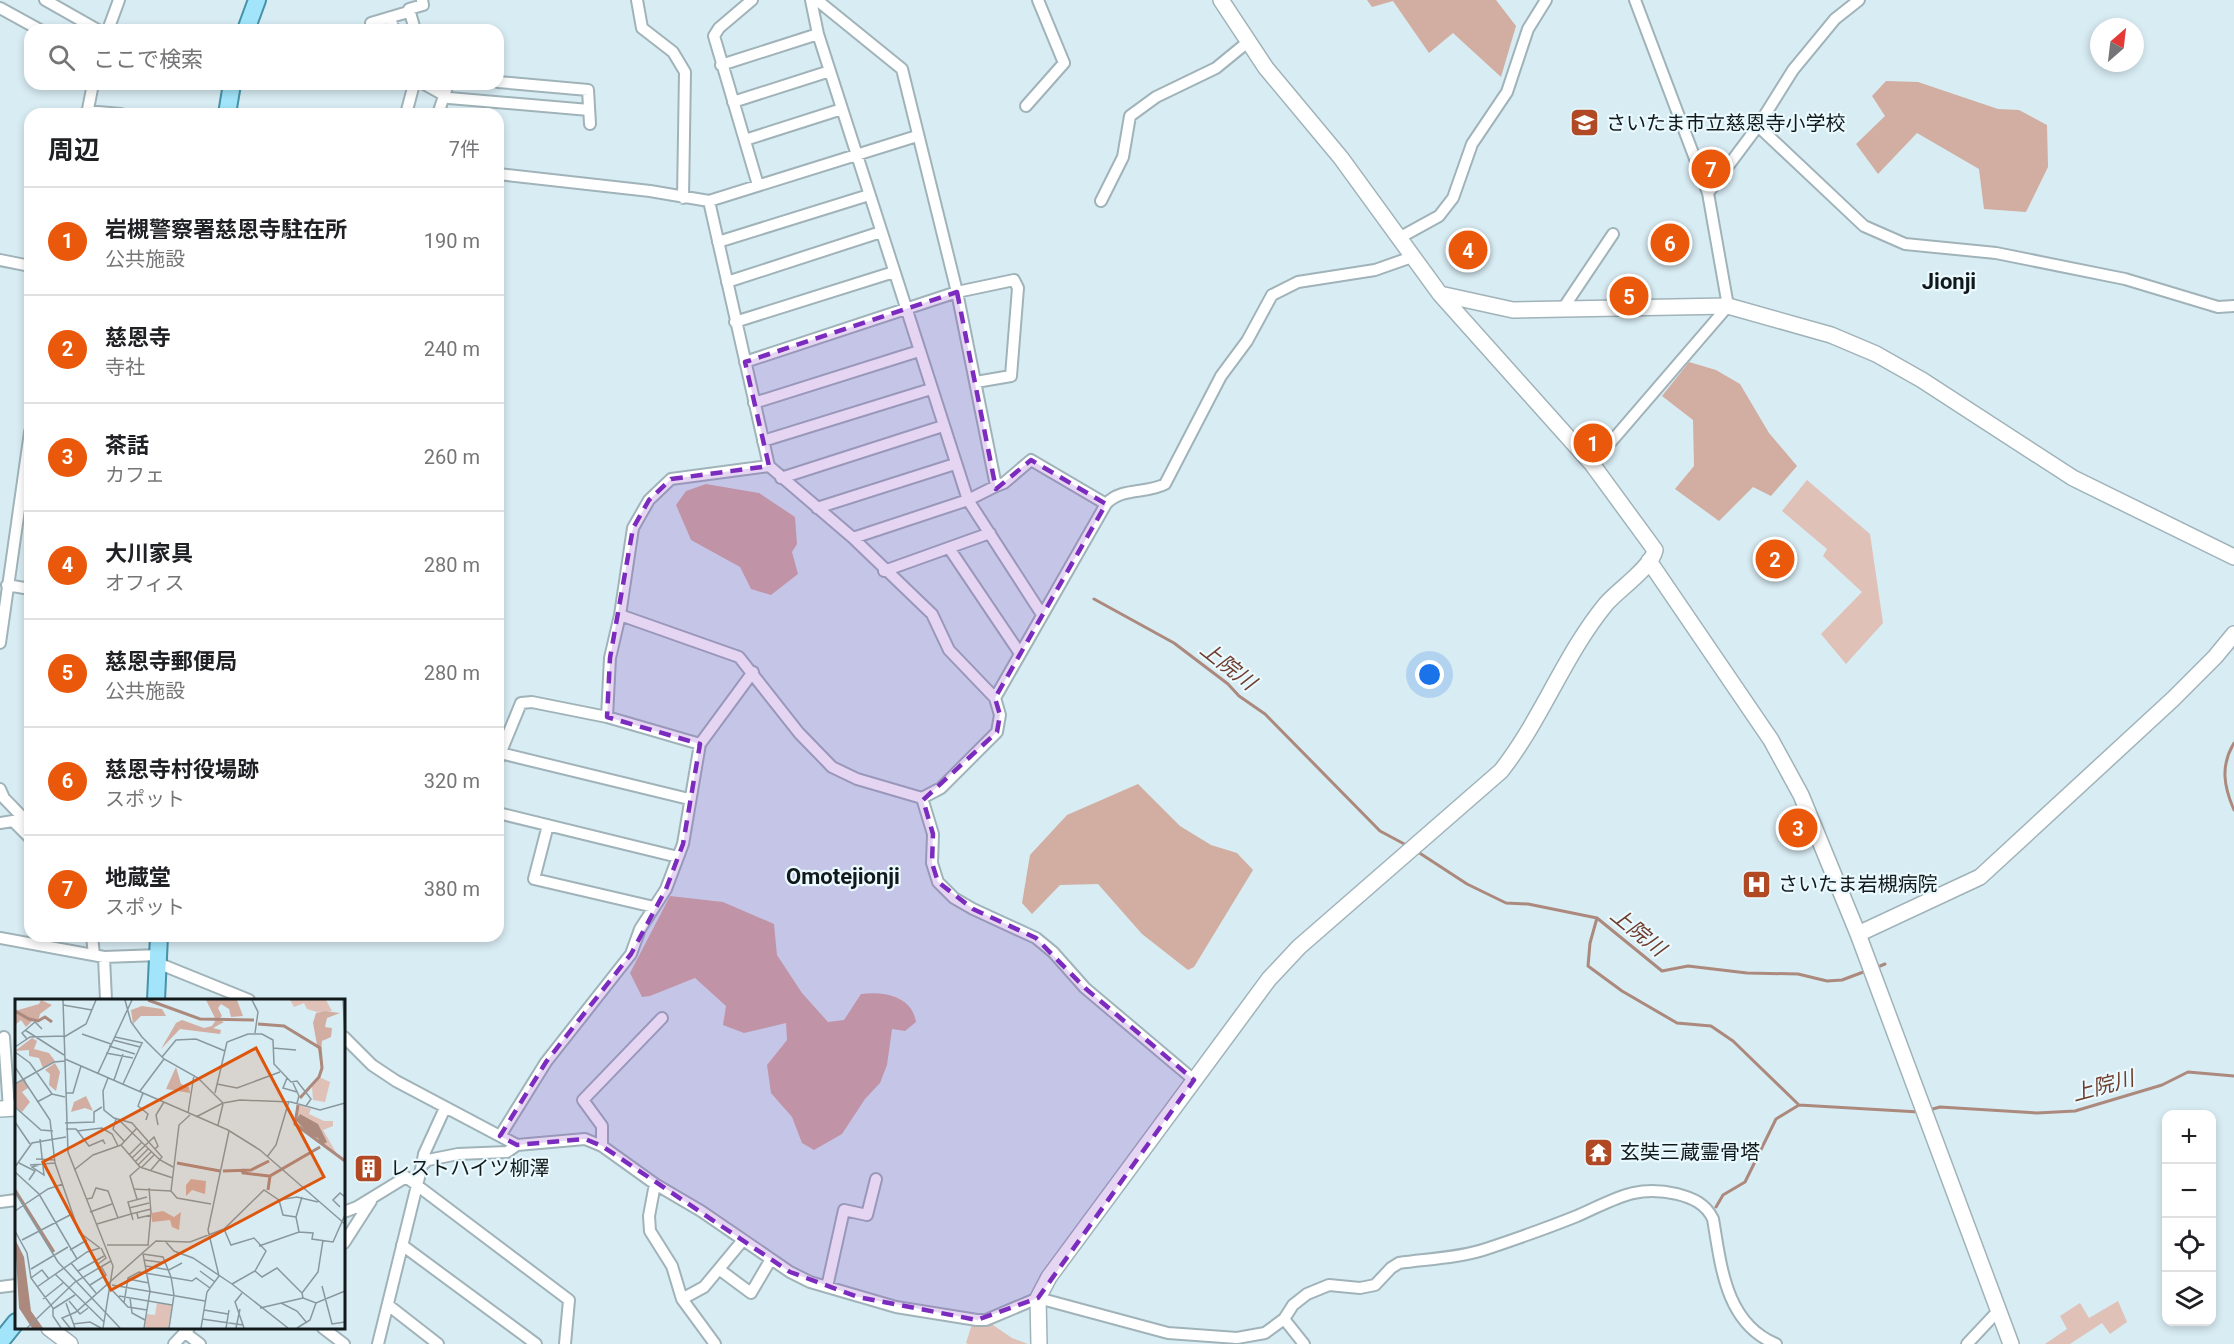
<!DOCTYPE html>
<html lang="ja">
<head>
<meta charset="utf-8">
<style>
  body { margin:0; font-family:Roboto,"Noto Sans JP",sans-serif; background:#f2f2f2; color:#202124 }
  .controls { position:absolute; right:18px; bottom:18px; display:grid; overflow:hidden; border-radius:12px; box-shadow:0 3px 9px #0003 }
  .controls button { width:54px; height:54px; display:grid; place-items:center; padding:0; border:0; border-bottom:2px solid #e0e0e0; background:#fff; color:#202124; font:30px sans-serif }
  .compass { position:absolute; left:2090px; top:18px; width:54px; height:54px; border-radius:50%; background:#fff; box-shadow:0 3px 9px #0003; rotate:28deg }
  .you { position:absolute; left:1430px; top:675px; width:21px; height:21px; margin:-15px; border:4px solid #fff; border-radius:50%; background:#1a73e8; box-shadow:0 0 0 9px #1a73e833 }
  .badge { display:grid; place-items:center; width:39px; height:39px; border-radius:50%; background:#ea580c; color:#fff; font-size:20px; font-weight:700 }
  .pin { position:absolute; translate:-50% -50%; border:3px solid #fff; box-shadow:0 2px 6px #0006 }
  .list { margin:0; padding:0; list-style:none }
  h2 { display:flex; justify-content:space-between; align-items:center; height:78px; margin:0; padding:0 24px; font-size:26px }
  h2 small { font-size:20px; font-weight:400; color:#757577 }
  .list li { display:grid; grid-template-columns:39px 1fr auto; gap:18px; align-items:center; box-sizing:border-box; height:108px; padding:0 24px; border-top:2px solid #e0e0e0 }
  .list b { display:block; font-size:22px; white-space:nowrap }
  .list p { margin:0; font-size:20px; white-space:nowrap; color:#757577 }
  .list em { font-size:20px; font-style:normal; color:#757577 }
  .icon { flex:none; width:33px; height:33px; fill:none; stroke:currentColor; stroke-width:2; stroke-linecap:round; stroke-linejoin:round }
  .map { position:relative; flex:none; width:2234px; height:1344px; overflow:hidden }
  .search { position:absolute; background:#fff; box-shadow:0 3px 9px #0003; left:24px; top:24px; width:480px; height:66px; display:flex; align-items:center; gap:15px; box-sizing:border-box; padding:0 21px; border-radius:18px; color:#757577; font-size:22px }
  .panel { position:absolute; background:#fff; box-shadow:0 3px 9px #0003; left:24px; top:108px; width:480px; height:834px; border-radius:18px }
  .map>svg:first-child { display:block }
  .green { fill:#dfc1b7 }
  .forest { fill:#d2ada1 }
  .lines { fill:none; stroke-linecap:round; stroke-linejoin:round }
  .stream { stroke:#ac897d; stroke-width:3 }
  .street-casing { stroke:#a0b3b9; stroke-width:14 }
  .secondary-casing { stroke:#a0b3b9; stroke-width:18 }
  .primary-casing { stroke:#4793a9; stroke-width:20 }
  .street { stroke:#fff; stroke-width:10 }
  .secondary { stroke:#fff; stroke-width:15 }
  .primary { stroke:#a2e5fa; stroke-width:16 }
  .marked { fill:#7b2cbf; fill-opacity:0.2; stroke:#7b2cbf; stroke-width:4.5; stroke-dasharray:12 8; stroke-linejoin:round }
  .labels { text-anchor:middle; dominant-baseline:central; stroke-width:4.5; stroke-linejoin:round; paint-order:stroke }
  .poi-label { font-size:20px; fill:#12191b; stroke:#e9f9fe; text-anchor:start }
  .water-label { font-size:21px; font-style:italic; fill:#703d2d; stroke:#e9f9fe }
  .quarter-label { font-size:22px; font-weight:bold; fill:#12191b; stroke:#e9f9fe }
  .inset-river { fill:none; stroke:#ac897d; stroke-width:3 }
  .inset-road { fill:none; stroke:#89989d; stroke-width:1.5 }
  .view { fill:#dd560d; fill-opacity:0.15; stroke:#dd560d; stroke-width:3 }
  .inset-edge { fill:none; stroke:#12191b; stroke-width:3 }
</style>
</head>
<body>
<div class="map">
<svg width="2234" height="1344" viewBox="0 0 2234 1344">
  <rect width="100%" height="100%" fill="#d8ecf3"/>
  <path class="green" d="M1807 480 1870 534 1883 623 1846 664 1821 634 1862 592 1823 556 1827 549 1782 511Z
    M2118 1301 2127 1322 2110 1334 2102 1323 2070 1344H2045L2067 1329 2060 1316 2080 1303 2089 1318Z
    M972 1324 993 1325 1012 1338 1028 1344H968L966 1343Z"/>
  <path class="forest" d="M1367 0H1496L1516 26 1501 77 1453 33 1429 53 1393 1 1372 7Z
    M1886 81 1918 82 1998 109 2019 110 2047 125 2048 167 2026 212 1984 209 1979 169 1917 133 1878 174 1856 144 1885 116 1872 96Z
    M1689 362 1716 370 1740 384 1769 433 1797 466 1771 496 1753 487 1719 521 1675 489 1694 466 1693 420 1662 396Z
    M706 484 759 493 795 517 797 544 792 552 798 574 771 595 751 589 740 567 691 540 676 505 686 491Z
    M1138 784 1180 826 1211 845 1237 853 1253 870 1194 967 1188 970 1142 934 1098 884 1060 885 1032 914 1022 903 1030 855 1067 815Z
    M670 896 723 902 774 924 777 955 802 993 828 1022 844 1020 861 994C884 991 912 996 916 1022L905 1031 892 1029 887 1065 880 1083 865 1099 842 1134 814 1150 802 1143 792 1117 771 1093 767 1065 787 1040 786 1023 744 1033 723 1025 726 1006 695 978 650 996 642 997 630 973Z"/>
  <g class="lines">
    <path class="stream" d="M1094 599 1174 643 1228 684 1239 696 1265 714 1380 831 1408 846
      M2234 743C2220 766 2224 787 2234 810
      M1418 852 1467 884 1506 903 1528 904 1597 918 1662 971 1688 966 1747 973 1798 974 1827 981 1842 980 1866 971
      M1597 918 1590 943 1588 966 1622 991 1677 1023 1711 1026 1733 1041 1799 1105
      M1875 968 1885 964
      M1929 1110 1940 1107 2037 1113 2075 1111 2162 1085 2188 1072 2234 1076
      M1716 1207 1723 1195 1745 1182 1776 1119 1799 1105 1919 1112"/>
    <defs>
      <path id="street" d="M45 0 98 30
        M637 0 642 28 673 52 685 72 683 198
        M752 0 719 28 714 36 758 185
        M811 0 818 34 968 500 1041 613
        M817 0 902 69 957 292 996 486 968 500 853 538
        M0 8 40 30
        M390 18 394 30
        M108 30 119 0
        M373 30 371 23 408 12
        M415 30 409 9 423 5 422 0
        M721 65 818 34
        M498 82 588 90 590 124
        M424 84 449 98 589 110
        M733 102 830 71
        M1026 106 1064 63 1038 0
        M87 111 121 114
        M87 114 93 84
        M406 114 414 84
        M438 114 448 84
        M1758 126 1864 226 1905 244 1996 253 2125 279 2218 307 2234 306
        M745 140 842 109
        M498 174 650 191 709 201 917 136
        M1708 193 1758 126 1793 70 1835 19 1859 0
        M1101 201 1123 157 1130 116 1156 97 1216 68 1249 41
        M1399 238 1439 216 1453 198 1472 144 1507 92 1528 29 1546 0
        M718 242 869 195
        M0 260 30 266
        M727 282 881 232
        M1562 310 1613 234
        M735 322 894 272
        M745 362 957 292 1014 280 1018 288 1011 376 976 382
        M754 403 919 351
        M763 441 931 389
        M1592 464 1728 306 1708 193 1635 0
        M781 478 943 426
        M996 486 1004 483 1031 460 1106 504
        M817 508 955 464
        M949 548 1019 652
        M884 571 990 533
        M7 585 30 589
        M620 615 739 657 799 733 832 767 857 779 922 798 941 788 997 732 1000 715 995 698 949 650 932 614 853 538 769 466 709 201
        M0 643 30 432
        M995 698 1106 504C1121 487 1147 494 1165 484L1221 376 1247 341 1272 295 1298 282 1375 270 1412 257
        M607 717 610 658 620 615 633 528 649 500 671 479 769 466
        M500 753 689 799
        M498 759 521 703 532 702 607 717 700 744
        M0 789 4 798 30 825
        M922 798 933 834 932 863 938 882 954 898 973 909 1036 938 1053 952 1085 988 1194 1080
        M498 813 678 857
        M0 823 13 821 30 838
        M548 825 534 879 654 907
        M92 936 94 955
        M0 938 104 957 159 955
        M104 957 106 1000
        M160 964 249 1000
        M4 1037 9 1109
        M344 1037 372 1065 396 1081 517 1145
        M500 1136 546 1062 631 954 640 929 666 889 683 844 700 744 753 672
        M602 1146V1126L583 1100 662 1018
        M422 1165 424 1154 445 1108
        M655 1184 649 1216 650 1231 672 1266 682 1299 715 1344
        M0 1202 16 1200
        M344 1212 357 1207 406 1177 569 1300 565 1344
        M344 1243 371 1201
        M402 1245 536 1344
        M720 1270 751 1293 771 1259
        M0 1287 16 1285
        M827 1287 844 1210 867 1215 876 1179
        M682 1299 704 1287 743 1240
        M388 1305 438 1344
        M1284 1319 1304 1344
        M323 1328 344 1344
        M184 1332 200 1344
        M174 1344 189 1328
        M378 1344 422 1165 428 1160 458 1154 507 1152 517 1145 585 1139 602 1146 655 1184 701 1211 790 1272 810 1282 896 1307 977 1320H986L1038 1298 1168 1333 1237 1338 1265 1333 1284 1319 1293 1305 1307 1294 1329 1285 1360 1288 1375 1285 1391 1268 1399 1263C1427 1259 1459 1258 1486 1249 1516 1239 1547 1228 1577 1216 1614 1200 1635 1184 1677 1194 1693 1198 1706 1204 1713 1219 1721 1265 1725 1323 1776 1344
        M1967 1344 1998 1311"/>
      <path id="secondary" d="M1440 294 1513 310 1728 306 1831 335 1876 354 1922 380 2073 478 2234 557
        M1649 561 1771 740 1801 795 1858 934 2011 1344
        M1858 934 1980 877 2173 699 2215 657 2234 634
        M0 1109 16 1108
        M49 1328 70 1344
        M1039 1344 1038 1298 1049 1277 1269 979 1299 947 1501 771C1542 719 1564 655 1606 604 1618 590 1652 567 1655 550L1592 464 1440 294 1341 158 1266 68 1221 0"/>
      <path id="primary" d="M246 30 257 0
        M227 114 232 84
        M156 1000 159 936
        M0 1342 16 1322"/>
    </defs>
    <use href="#street" class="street-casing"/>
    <use href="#secondary" class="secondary-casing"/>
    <use href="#primary" class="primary-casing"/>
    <use href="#street" class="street"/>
    <use href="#secondary" class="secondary"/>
    <use href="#primary" class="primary"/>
  </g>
  <path class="marked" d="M957 292 996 489 1031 460 1106 504 995 698 1000 715 997 732 923 800 933 834 932 863 938 882 973 909 1036 938 1085 988 1194 1080 1038 1298 977 1320 858 1297 790 1272 602 1146 585 1139 517 1145 500 1136 546 1062 631 954 666 889 683 844 700 744 607 717 610 658 633 528 649 500 671 479 769 466 745 362Z"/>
  <defs>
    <symbol id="school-square" viewBox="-11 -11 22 22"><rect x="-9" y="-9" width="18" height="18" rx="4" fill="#b04924" stroke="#e9f9fe"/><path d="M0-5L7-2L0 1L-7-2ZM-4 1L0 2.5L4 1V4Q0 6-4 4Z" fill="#fff"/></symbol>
    <symbol id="hospital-square" viewBox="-11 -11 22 22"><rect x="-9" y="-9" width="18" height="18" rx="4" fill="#b04924" stroke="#e9f9fe"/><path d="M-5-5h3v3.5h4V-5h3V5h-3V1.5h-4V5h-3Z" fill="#fff"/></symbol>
    <symbol id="temple-square" viewBox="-11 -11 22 22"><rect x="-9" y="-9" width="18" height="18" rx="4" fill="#b04924" stroke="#e9f9fe"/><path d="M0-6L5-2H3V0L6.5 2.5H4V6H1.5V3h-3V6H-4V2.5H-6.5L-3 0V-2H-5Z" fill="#fff"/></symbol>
    <symbol id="building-square" viewBox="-11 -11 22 22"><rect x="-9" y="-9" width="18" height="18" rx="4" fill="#b04924" stroke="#e9f9fe"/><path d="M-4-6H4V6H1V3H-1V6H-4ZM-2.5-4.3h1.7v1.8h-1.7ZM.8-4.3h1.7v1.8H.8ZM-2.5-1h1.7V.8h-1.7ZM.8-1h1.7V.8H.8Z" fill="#fff"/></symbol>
  </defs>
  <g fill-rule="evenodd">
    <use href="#school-square" x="1568" y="106" width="33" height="33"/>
    <use href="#hospital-square" x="1740" y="868" width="33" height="33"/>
    <use href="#temple-square" x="1582" y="1136" width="33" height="33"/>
    <use href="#building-square" x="352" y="1152" width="33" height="33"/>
  </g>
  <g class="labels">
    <g class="poi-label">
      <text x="1606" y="123">さいたま市立慈恩寺小学校</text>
      <text x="1778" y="884">さいたま岩槻病院</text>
      <text x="1620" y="1152">玄奘三蔵霊骨塔</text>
      <text x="390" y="1168">レストハイツ柳澤</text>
    </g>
    <g class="water-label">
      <text transform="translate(1228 666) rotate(38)">上院川</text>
      <text transform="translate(1638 932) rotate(39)">上院川</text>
      <text transform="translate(2103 1086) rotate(-15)">上院川</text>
    </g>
    <g class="quarter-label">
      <text x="1949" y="281">Jionji</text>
      <text x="843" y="876">Omotejionji</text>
    </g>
  </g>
  <g transform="translate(15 999)">
    <rect width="330" height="330" fill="#d8ecf3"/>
    <path d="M275 1H311L317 12 302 13 292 10 289 4 279 8ZM304 78 315 83 310 103 298 101 297 88ZM284 106 296 110 294 115 309 122H318V127L308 131 323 157 281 125ZM142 304 157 306 153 329H130L132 315 140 316Z" fill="#dfc1b7"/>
    <path d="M26 1 37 6 25 15 23 22 19 20 11 28 6 21 0 26V12L24 5ZM191 1H222L228 17 216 18 214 10 206 5 203 9 207 17 203 21 209 23 198 29 206 31 205 35 165 30 146 50 161 24 167 21 189 29 197 27 201 21ZM127 7 147 10 151 17H126L118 25 116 11ZM310 12 325 14 312 19 310 28 317 29 316 38 307 42 305 62 298 24 301 14ZM17 39 22 42 19 50 34 54 40 62 28 69 24 59 14 57V51L0 52ZM40 64 45 73 41 92 34 86 35 75 30 71ZM161 68 166 85 174 88 175 94 151 90ZM10 80 13 89 7 93 15 103 7 113 0 107V86ZM71 97 78 112 70 109 56 113 59 103ZM176 180 191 182 190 195 177 191 171 197V186ZM148 212 159 218 166 213 164 231 157 228 155 221 137 223V214Z" fill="#d2ada1"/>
    <path d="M285 115 303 125 312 143 307 146 303 139 294 136 281 121ZM0 240 9 258 16 312 28 329H17L4 309Z" fill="#ac897d"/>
    <path class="inset-river" d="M133 1 185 20 239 21M0 12 14 20 23 22 30 18 37 23M243 25 269 27 305 49 307 69 304 78 285 99M283 106 280 125 330 162M162 164 205 172M227 170 228 174 254 177M208 172 236 171 254 162M0 191 39 253M253 191 255 177 305 148"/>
    <path class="inset-road" d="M48 1 53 153 98 267 88 329M110 1 116 23 127 38 149 60 183 79 208 104M237 1 243 13 240 34M328 1 330 35M48 6 77 11M10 31 49 56M67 35 96 45M49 38 71 25 81 1M100 38 128 44M12 40 7 34 20 23 27 30M98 41 125 48M94 47 120 55M0 48 15 38 49 37M258 49 281 51M0 53 15 64 37 95M91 54 118 59M147 58 161 41 181 40 210 52M50 60 213 131 245 151 330 225M0 68 35 121 40 164 64 233 85 249M83 74 117 1M93 79 88 92 89 111 99 119 117 124 147 158 136 171M272 79 268 89 282 93M99 81 108 55M278 84 284 97 282 104M0 85 39 63 50 62M108 85 127 44M202 85 222 89 265 73M125 92 149 60M51 94H58L66 67M128 94 123 107 133 115 131 121M200 94 212 43 233 35H247L258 41 259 65 276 83 282 82 296 100 291 107M22 103 37 95 50 98M0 108 26 131 38 132M173 114 179 76M181 118 208 104 225 101 276 103 305 111 330 104M101 120 98 130 109 142M105 122 145 161 158 168M0 123 15 145M50 124 79 123V113L87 108M143 126 141 116 149 103M203 126 208 105M51 130H61L74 147 88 141 90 145M62 132 87 129 97 135 103 147M106 146 125 168 158 179M114 156 127 143M252 158 261 146 274 102M117 159 139 138 143 147 140 150M21 160 40 161M120 163 133 150M4 164 20 172 14 181M15 166 40 164M24 166 17 168 29 176 25 140M123 166 136 153M0 168 17 144 51 138M126 169 139 156M59 171 78 156 106 146 122 129M0 173 24 195 62 260M118 190 156 192M156 192 164 126 175 116M156 192 162 199 196 205M0 193 43 263 105 329M71 200 77 199 81 189 93 192 103 219M122 200 115 177 125 168M264 201 268 216 281 218M325 208 318 201 325 194 330 198M114 209 134 204M0 212 33 190 48 185M75 213 97 205M122 214 123 219 136 216M116 215 136 210M118 221 113 203 132 198M82 225 116 215M209 230 216 246 239 239 251 252 240 272 217 285M0 232 12 254 16 279 38 309V317L46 329M284 233 281 218 287 198M7 241 57 215M150 242 159 252 178 259 217 285 273 329M92 246H134M133 246 136 214 134 189M244 247 284 233 298 234 297 240 318 243 330 216M55 251 72 241M128 255 148 258 156 278 159 296 154 329M128 255 135 292 129 329M129 261 151 264M56 264 81 294M83 265 91 259 86 249M131 267 154 271 167 264M16 270 53 248M63 272 89 257M185 272 200 283M240 272 247 278 262 269 287 294 288 299 301 304 330 292M40 275 89 323M16 279 27 271 34 280M113 280 134 284M75 286 91 276 86 267M97 286 190 302M307 287 317 325 330 323M22 288 72 253 85 249M96 290 113 308 132 311M227 294 220 303 229 329M287 294 303 273 308 241M104 297 157 306M115 299 117 314 130 321M28 300 48 284M54 302 65 315 73 309M51 304 60 329M109 304 113 279 124 273 177 282 181 279 195 289M266 304 282 312 292 324M245 309 288 299M38 310 60 296M189 311 213 315M187 320 228 326M58 325 75 323 86 329M12 329 60 283 96 262M55 329 47 319 61 313 141 242 175 243 209 230 249 191 264 201 282 198 303 203M186 329 192 293 204 277 193 231 214 132M211 329 214 311M221 329 225 310M282 329 295 321 301 304"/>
    <path class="view" d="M241 49 309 178 96 291 28 163Z"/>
    <rect width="330" height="330" class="inset-edge"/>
  </g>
</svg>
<div class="controls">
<button>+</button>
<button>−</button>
<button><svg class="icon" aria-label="locate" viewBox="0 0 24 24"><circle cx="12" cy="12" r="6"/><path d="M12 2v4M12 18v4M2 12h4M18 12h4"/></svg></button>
<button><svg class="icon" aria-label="layers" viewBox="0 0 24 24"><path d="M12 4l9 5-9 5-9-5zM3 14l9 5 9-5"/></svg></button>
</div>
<svg class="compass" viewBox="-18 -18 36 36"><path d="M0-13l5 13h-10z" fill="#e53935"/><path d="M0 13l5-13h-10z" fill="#757577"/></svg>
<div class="you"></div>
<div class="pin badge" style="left:1593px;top:443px">1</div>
<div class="pin badge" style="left:1775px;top:559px">2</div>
<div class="pin badge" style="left:1798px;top:828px">3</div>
<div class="pin badge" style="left:1468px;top:250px">4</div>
<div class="pin badge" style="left:1629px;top:296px">5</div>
<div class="pin badge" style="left:1670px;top:243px">6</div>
<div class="pin badge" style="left:1711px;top:169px">7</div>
<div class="search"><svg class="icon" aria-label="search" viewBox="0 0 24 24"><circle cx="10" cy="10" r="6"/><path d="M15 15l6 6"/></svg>ここで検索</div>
<section class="panel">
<h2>周辺<small>7件</small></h2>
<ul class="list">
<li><span class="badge">1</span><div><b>岩槻警察署慈恩寺駐在所</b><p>公共施設</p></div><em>190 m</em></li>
<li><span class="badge">2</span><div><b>慈恩寺</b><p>寺社</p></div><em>240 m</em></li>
<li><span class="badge">3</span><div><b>茶話</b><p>カフェ</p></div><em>260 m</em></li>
<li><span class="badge">4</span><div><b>大川家具</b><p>オフィス</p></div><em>280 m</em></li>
<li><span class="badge">5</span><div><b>慈恩寺郵便局</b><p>公共施設</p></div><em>280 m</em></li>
<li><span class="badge">6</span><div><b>慈恩寺村役場跡</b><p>スポット</p></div><em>320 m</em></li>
<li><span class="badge">7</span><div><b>地蔵堂</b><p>スポット</p></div><em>380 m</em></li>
</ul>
</section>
</div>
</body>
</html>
